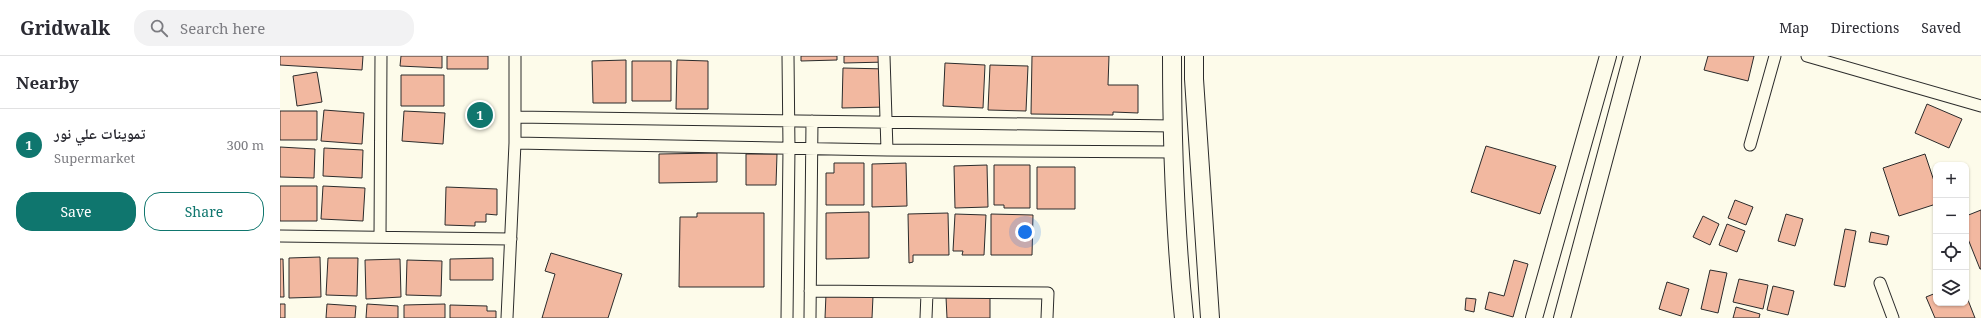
<!DOCTYPE html>
<html lang="en">
<head>
<meta charset="utf-8">
<style>
  body { margin:0; font-family:"Noto Serif","Noto Naskh Arabic",serif; background:#f2f2f3; color:#2b2b33 }
  .controls { position:absolute; right:12px; bottom:12px; display:grid; overflow:hidden; border-radius:8px; box-shadow:0 1px 3px #0004 }
  .controls button { width:36px; height:36px; display:grid; place-items:center; padding:0; border:0; border-bottom:1px solid #e1e1e2; background:#fff; color:#2b2b33; font:20px sans-serif }
  .you { position:absolute; left:745px; top:176px; width:14px; height:14px; margin:-10px; border:3px solid #fff; border-radius:50%; background:#1a73e8; box-shadow:0 0 0 6px #1a73e833 }
  .badge { display:grid; place-items:center; width:26px; height:26px; border-radius:50%; background:#0f766e; color:#fff; font-size:13px; font-weight:700 }
  .pin { position:absolute; translate:-50% -50%; border:2px solid #fff; box-shadow:0 1px 4px #0006 }
  .list { margin:0; padding:0; list-style:none }
  h2 { display:flex; justify-content:space-between; align-items:center; height:52px; margin:0; padding:0 16px; font-size:17px }
  h2 small { font-size:13px; font-weight:400; color:#7c7c81 }
  .list li { display:grid; grid-template-columns:26px 1fr auto; gap:12px; align-items:center; box-sizing:border-box; height:72px; padding:0 16px; border-top:1px solid #e1e1e2 }
  .list b { display:block; font-size:15px; white-space:nowrap }
  .list p { margin:0; font-size:13px; white-space:nowrap; color:#7c7c81 }
  .list em { font-size:13px; font-style:normal; color:#7c7c81 }
  .actions { display:flex; gap:8px; padding:12px 16px }
  .actions a { flex:1; padding:9px 0; border:1px solid #0f766e; border-radius:16px; text-align:center; font-size:14px; color:#0f766e }
  .actions .main { background:#0f766e; color:#fff }
  .icon { flex:none; width:22px; height:22px; fill:none; stroke:currentColor; stroke-width:2; stroke-linecap:round; stroke-linejoin:round }
  .map { position:relative; flex:none; width:1701px; height:262px; overflow:hidden }
  header { display:flex; align-items:center; gap:24px; box-sizing:border-box; height:56px; padding:0 20px; background:#fff; border-bottom:1px solid #e1e1e2 }
  header strong { font-size:19px }
  nav { display:flex; gap:22px; margin-inline-start:auto; font-size:14px }
  .search { width:280px; height:36px; background:#f2f2f3; display:flex; align-items:center; gap:10px; box-sizing:border-box; padding:0 14px; border-radius:16px; color:#7c7c81; font-size:15px }
  main { display:flex }
  aside { flex:1; background:#fff }
  .map>svg:first-child { display:block }
  .building { fill:#f2b8a0; stroke:#2b2b2b }
  .lines { fill:none; stroke-linecap:round; stroke-linejoin:round }
  .street-casing { stroke:#2b2b2b; stroke-width:13 }
  .secondary-casing { stroke:#2b2b2b; stroke-width:18 }
  .primary-casing { stroke:#2b2b2b; stroke-width:20 }
  .street { stroke:#fdfbea; stroke-width:11 }
  .secondary { stroke:#fdfbea; stroke-width:16 }
  .primary { stroke:#fdfbea; stroke-width:18 }
</style>
</head>
<body>
<header>
<strong>Gridwalk</strong>
<div class="search"><svg class="icon" aria-label="search" viewBox="0 0 24 24"><circle cx="10" cy="10" r="6"/><path d="M15 15l6 6"/></svg>Search here</div>
<nav><a>Map</a><a>Directions</a><a>Saved</a></nav>
</header>
<main>
<aside>
<h2>Nearby<small></small></h2>
<ul class="list">
<li><span class="badge">1</span><div><b>تموينات علي نور</b><p>Supermarket</p></div><em>300 m</em></li>
</ul>
<div class="actions"><a class="main">Save</a><a>Share</a></div>
</aside>
<div class="map">
<svg width="1701" height="262" viewBox="0 0 1701 262">
  <rect width="100%" height="100%" fill="#fdfbea"/>
  <path class="building" d="M0 0H83L82 14 0 9Z
    M121 0H162V12L120 10Z
    M167 0H208V13H167Z
    M521 0H557V4L521 5Z
    M564 0H607V6L564 7Z
    M752 0H829L828 29H858V57L833 56V59L751 58Z
    M1428 0H1474L1468 25 1424 14Z
    M346 4V47H313L312 5Z
    M397 4 428 5V53H396Z
    M352 5H391V45H352Z
    M665 7 705 9 703 52 663 50Z
    M710 9 748 10 746 55 708 54Z
    M563 12 607 13 606 51 562 52Z
    M37 16 42 46 17 50 13 20Z
    M121 19H164V50H121Z
    M1647 48 1682 63 1669 92 1635 77Z
    M44 54 84 57 82 88 41 85Z
    M0 55H37V84H0Z
    M124 55 165 57 163 88 122 85Z
    M1206 90 1276 110 1260 158 1191 136Z
    M0 91 35 93 34 122 0 121Z
    M44 92 83 94 82 122 43 120Z
    M437 97V126L379 127V98Z
    M466 98H497L496 129H466Z
    M1645 98 1656 131V148L1619 160 1603 112Z
    M554 107H584V149H546V117H554Z
    M626 107 627 150 592 151V108Z
    M707 109 708 151 675 152 674 110Z
    M714 109H750V152H724V149H714Z
    M757 111H795V153H757Z
    M0 130H37V165H0Z
    M43 130 85 132 83 165 41 163Z
    M166 131 217 133V159L206 158V166H195V170L165 169Z
    M1455 144 1473 151 1466 169 1448 162Z
    M1701 154V213H1700L1686 178V160Z
    M589 156V202L546 203V157Z
    M417 157H484V231H399L400 161H417Z
    M668 157 669 199H633V206L629 207 628 158Z
    M675 158 706 159 704 199H682L683 195H673Z
    M711 158 753 159 752 199H711Z
    M1506 158 1523 163 1515 190 1498 185Z
    M1423 160 1439 168 1430 189 1413 181Z
    M1447 168 1465 175 1457 196 1439 189Z
    M1565 173 1576 175 1565 231 1554 229Z
    M1591 176 1609 180 1607 189 1589 186Z
    M271 197 342 218 328 262H262L275 218 265 215Z
    M40 201 41 241 9 242V202Z
    M48 202H78L77 240 46 239Z
    M213 202V224H170V203Z
    M0 203H3L4 241H0Z
    M120 203 121 241 86 243 85 204Z
    M127 204 162 205 161 240 126 239Z
    M1234 204 1248 208 1233 261 1205 253 1209 236 1224 240Z
    M1430 214 1447 217 1438 257 1421 253Z
    M1459 223 1488 229 1483 253 1453 246Z
    M1387 226 1409 233 1401 260 1379 253Z
    M1493 230 1514 235 1508 259 1487 254Z
    M1656 237V247H1686V239L1695 262H1655L1646 241Z
    M546 238 593 240 592 262H545Z
    M710 240V262H667L666 241Z
    M1186 242 1196 243 1194 256 1185 254Z
    M0 248H5V262H0Z
    M47 248 76 250 75 262H46Z
    M87 248 118 250V262H86Z
    M165 248V262H124V249Z
    M170 249 207 250V255H216V262H170Z
    M1456 251 1480 258 1479 262H1453Z"/>
  <g class="lines">
    <defs>
      <path id="street" d="M604 0 607 94
        M1527 0 1701 50
        M235 61 893 70
        M235 87 607 94 894 96
        M1470 89 1495 0
        M0 180 231 183
        M100 181 101 0
        M1600 227 1613 262
        M530 235 768 237 767 262
        M227 262 235 87V0
        M507 262 509 92 508 0
        M530 262 532 65
        M646 262 647 237"/>
      <path id="secondary" d="M1254 262 1328 0
        M1282 262 1352 0"/>
      <path id="primary" d="M892 0C892 87 895 175 904 262
        M914 0V23L930 262"/>
    </defs>
    <use href="#street" class="street-casing"/>
    <use href="#secondary" class="secondary-casing"/>
    <use href="#primary" class="primary-casing"/>
    <use href="#street" class="street"/>
    <use href="#secondary" class="secondary"/>
    <use href="#primary" class="primary"/>
  </g>
</svg>
<div class="controls">
<button>+</button>
<button>−</button>
<button><svg class="icon" aria-label="locate" viewBox="0 0 24 24"><circle cx="12" cy="12" r="6"/><path d="M12 2v4M12 18v4M2 12h4M18 12h4"/></svg></button>
<button><svg class="icon" aria-label="layers" viewBox="0 0 24 24"><path d="M12 4l9 5-9 5-9-5zM3 14l9 5 9-5"/></svg></button>
</div>
<div class="you"></div>
<div class="pin badge" style="left:200px;top:59px">1</div>
</div>
</main>
</body>
</html>
